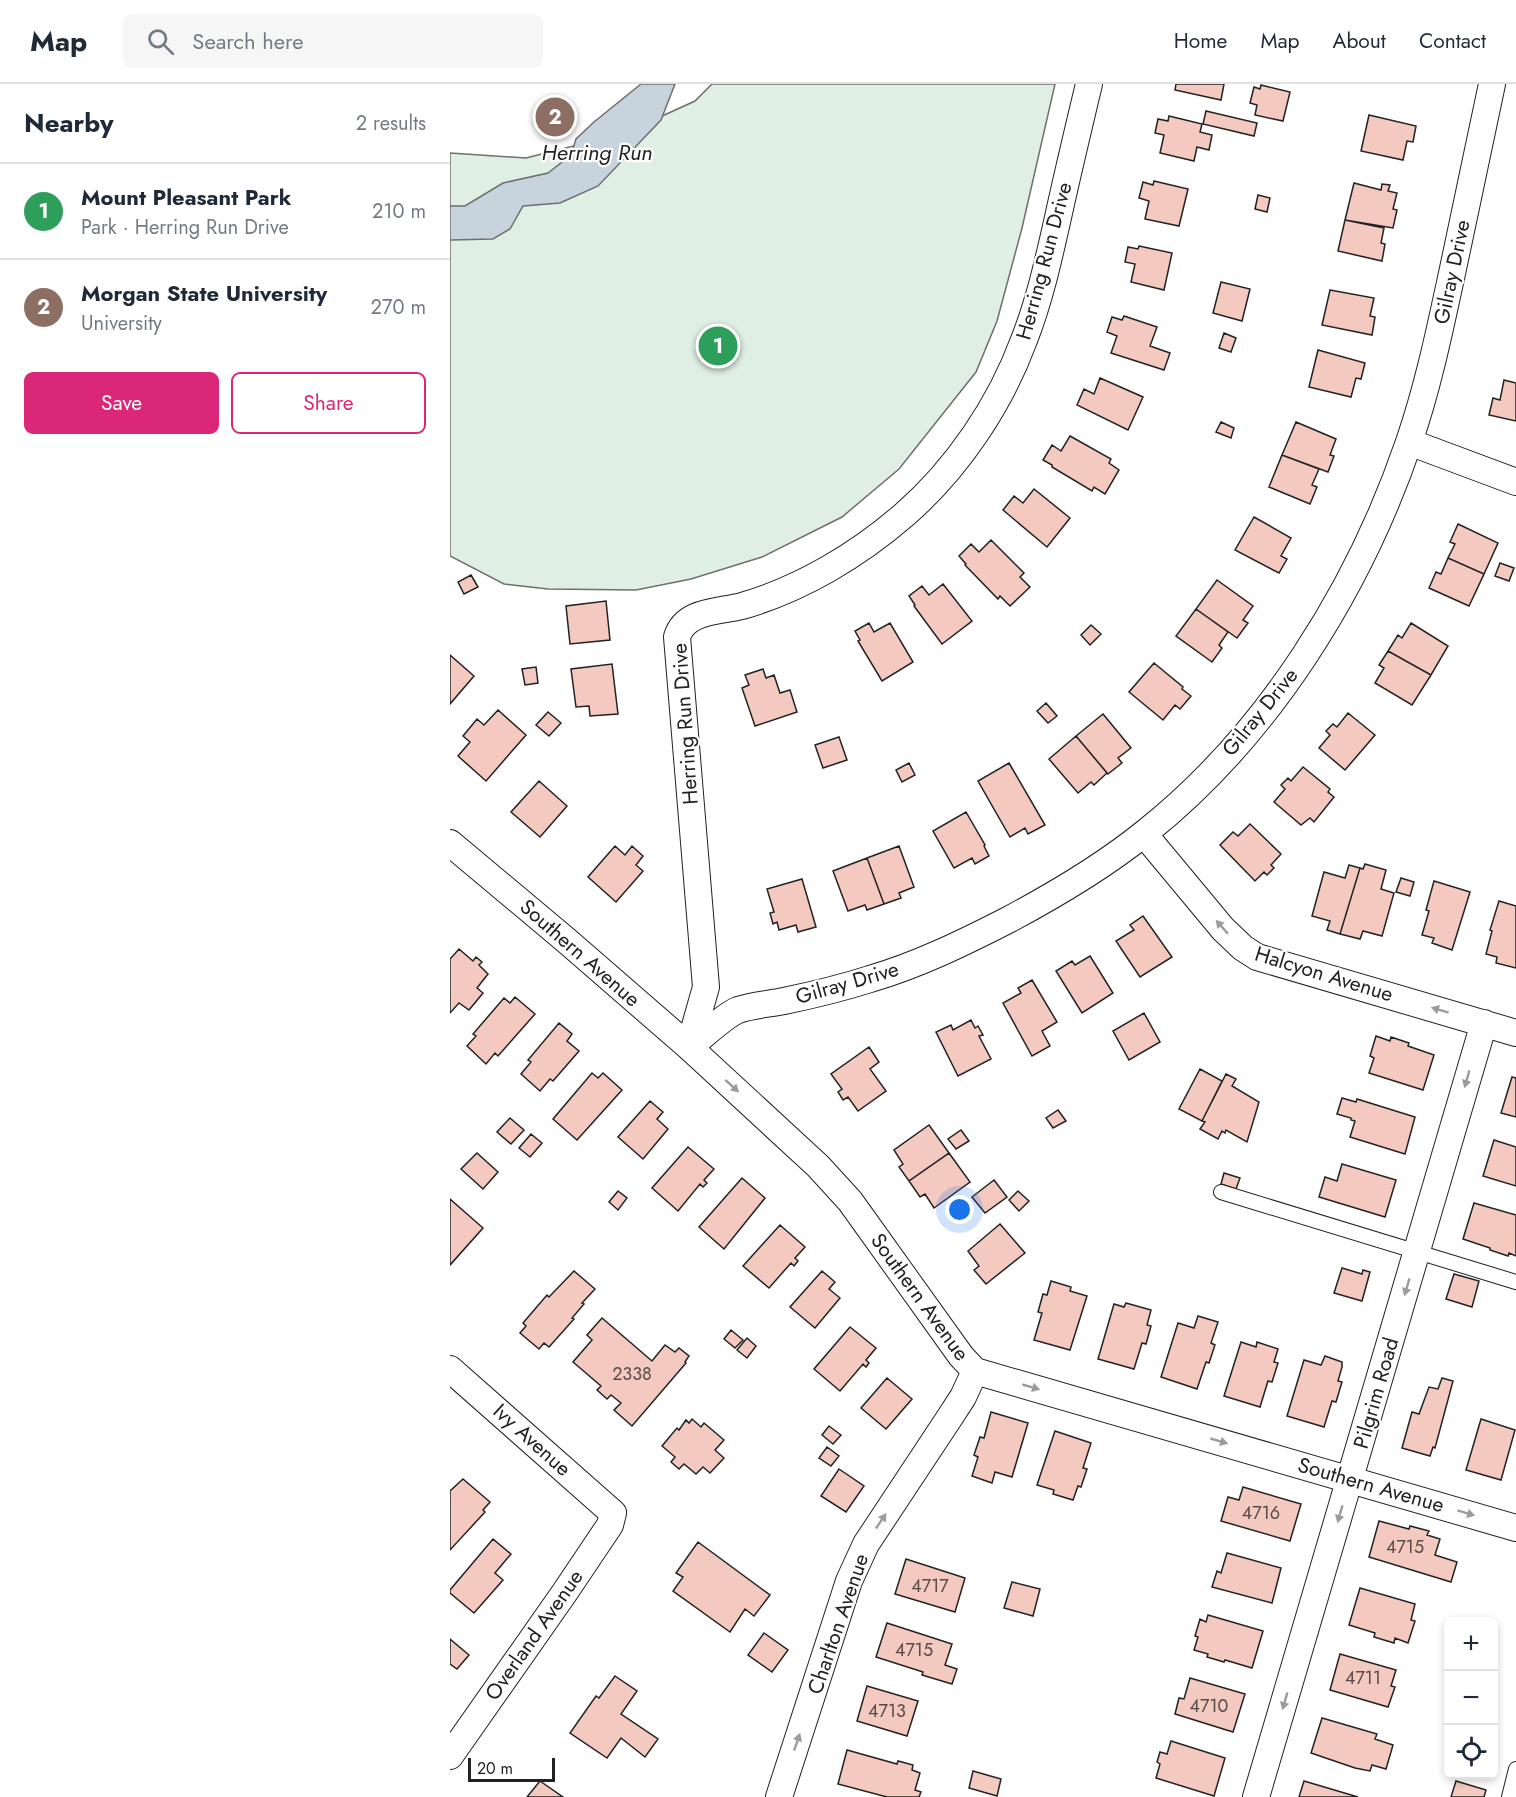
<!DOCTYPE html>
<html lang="en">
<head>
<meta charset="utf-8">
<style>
  body { margin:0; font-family:Jost,sans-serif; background:#f6f6f7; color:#1f2937 }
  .controls { position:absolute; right:18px; bottom:18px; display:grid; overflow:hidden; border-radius:9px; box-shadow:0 3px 9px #0003 }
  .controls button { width:54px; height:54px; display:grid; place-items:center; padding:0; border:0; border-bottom:2px solid #e0e1e3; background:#fff; color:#1f2937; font:30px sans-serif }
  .scale { position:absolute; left:18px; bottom:15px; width:87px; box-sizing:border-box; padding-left:6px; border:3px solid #222; border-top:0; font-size:16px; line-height:21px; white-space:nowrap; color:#222; -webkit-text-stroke:4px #fff; paint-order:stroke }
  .you { position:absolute; left:510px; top:1126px; width:21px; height:21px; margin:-15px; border:4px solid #fff; border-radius:50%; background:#1a73e8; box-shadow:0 0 0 9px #1a73e833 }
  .badge { display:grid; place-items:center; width:39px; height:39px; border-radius:50%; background:#db2777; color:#fff; font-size:20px; font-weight:700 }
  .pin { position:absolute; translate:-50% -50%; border:3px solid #fff; box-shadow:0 2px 6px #0006 }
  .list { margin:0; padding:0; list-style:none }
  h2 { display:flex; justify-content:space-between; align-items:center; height:78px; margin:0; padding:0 24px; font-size:26px }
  h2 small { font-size:20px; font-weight:400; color:#747a83 }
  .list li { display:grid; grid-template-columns:39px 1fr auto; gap:18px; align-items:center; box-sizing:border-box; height:96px; padding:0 24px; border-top:2px solid #e0e1e3 }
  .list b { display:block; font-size:22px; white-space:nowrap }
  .list p { margin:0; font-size:20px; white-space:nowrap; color:#747a83 }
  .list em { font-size:20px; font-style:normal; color:#747a83 }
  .actions { display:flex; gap:12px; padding:18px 24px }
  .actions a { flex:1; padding:14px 0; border:2px solid #db2777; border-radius:9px; text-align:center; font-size:21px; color:#db2777 }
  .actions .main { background:#db2777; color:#fff }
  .icon { flex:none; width:33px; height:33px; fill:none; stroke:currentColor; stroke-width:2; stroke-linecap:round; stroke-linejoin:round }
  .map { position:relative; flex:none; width:1066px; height:1713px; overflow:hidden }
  header { display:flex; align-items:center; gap:36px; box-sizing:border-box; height:84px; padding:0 30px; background:#fff; border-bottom:2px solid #e0e1e3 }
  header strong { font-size:28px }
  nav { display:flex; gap:33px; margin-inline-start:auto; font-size:21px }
  .search { width:420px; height:54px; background:#f6f6f7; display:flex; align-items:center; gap:15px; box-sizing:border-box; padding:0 21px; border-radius:9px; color:#747a83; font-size:22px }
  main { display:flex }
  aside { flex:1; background:#fff }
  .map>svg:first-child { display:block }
  .green { fill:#e0efe3; stroke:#6f6f6f; stroke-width:1.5 }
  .water { fill:#c7d3dd; stroke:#6f6f6f; stroke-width:1.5 }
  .building { fill:#f3c9c0; stroke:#222; stroke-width:1.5 }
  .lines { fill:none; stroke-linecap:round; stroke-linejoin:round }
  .lane-casing { stroke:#222; stroke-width:16 }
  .street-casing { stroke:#222; stroke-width:28 }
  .lane { stroke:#fff; stroke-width:14 }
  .street { stroke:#fff; stroke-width:26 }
  .oneway { fill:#9c9c9c }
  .labels { text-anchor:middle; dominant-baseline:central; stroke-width:4.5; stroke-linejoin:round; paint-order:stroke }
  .number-label { font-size:18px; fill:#564c4a }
  .street-label { font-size:21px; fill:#222; stroke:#fff }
  .water-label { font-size:22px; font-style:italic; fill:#222; stroke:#fff }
</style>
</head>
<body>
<header>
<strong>Map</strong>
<div class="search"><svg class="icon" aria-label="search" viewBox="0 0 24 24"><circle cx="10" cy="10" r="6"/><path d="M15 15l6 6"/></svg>Search here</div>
<nav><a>Home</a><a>Map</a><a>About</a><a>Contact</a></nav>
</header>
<main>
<aside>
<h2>Nearby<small>2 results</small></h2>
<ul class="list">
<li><span class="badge" style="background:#2e9e5b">1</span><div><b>Mount Pleasant Park</b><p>Park · Herring Run Drive</p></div><em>210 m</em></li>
<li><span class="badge" style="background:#8d6e63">2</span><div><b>Morgan State University</b><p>University</p></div><em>270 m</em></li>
</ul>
<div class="actions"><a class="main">Save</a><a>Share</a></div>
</aside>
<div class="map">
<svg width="1066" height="1713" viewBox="0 0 1066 1713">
  <rect width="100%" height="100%" fill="#fff"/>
  <path class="green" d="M262 0H605L572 144 547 237 526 288 449 385 392 433 312 473 241 495 186 506 98 505 54 500 0 472V69L76 74 175 49 245 17Z"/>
  <path class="water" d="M191 0H225L211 36 148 102 110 119 73 122 60 145 43 155 0 156V122H15L53 99 98 89 121 71 126 55 144 38Z"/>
  <path class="building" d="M726 0H774L771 16 725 6Z
    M811 1 840 8 833 37 805 31 807 21 800 19 804 3 810 5Z
    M756 27 807 39 804 52 753 40Z
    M919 31 966 42 963 58 957 57 953 76 911 67Z
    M719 32 752 40 750 48 762 51 759 66 747 63 744 77 710 69 714 51 705 49 708 35 718 37Z
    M704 97 738 105 729 142 695 135 699 117 689 114 693 98 703 101Z
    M904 99 931 106 932 100 940 101 938 107 947 109 943 125 947 126 943 144 895 136Z
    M808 111 820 114 817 128 805 125Z
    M895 136 934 144 931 159 935 160 932 177 888 167Z
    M689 162 722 169 714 206 681 198 685 180 675 178 678 163 688 165Z
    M771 198 800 205 792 237 763 229Z
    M880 206 924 214 920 232 925 233 922 251 872 241Z
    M674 232 707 243 700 262 720 269 714 286 661 269 667 252 657 248 662 233 672 236Z
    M774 249 786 254 781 268 769 264Z
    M868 266 915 279 911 295 906 294 901 313 859 303Z
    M650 294 693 313 678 346 627 321 634 305 644 310Z
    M1054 296 1066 299V337L1039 331 1043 314 1050 316Z
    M771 338 784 344 781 354 766 348Z
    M846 338 886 355 880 371 884 372 878 388 832 371Z
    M620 352 661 375 659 379 669 386 655 410 644 403 642 407 602 383V381L593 376 602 361 611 367Z
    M832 371 869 385 862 401 867 403 860 420 819 403Z
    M584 405 620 434 597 463 553 426 564 412 573 419Z
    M804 433 841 454 831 472 837 475 829 489 785 466Z
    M1008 440 1048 459 1034 490 998 474 1005 460 1000 458Z
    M541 456 574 489 570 493 580 503 560 522 550 512 548 515 515 481 516 480 509 472 521 460 529 468Z
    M998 474 1034 490 1019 522 979 504 986 488 991 490Z
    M1050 479 1064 484 1059 497 1045 492Z
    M21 491 28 503 14 510 8 498Z
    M767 496 803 522 793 536 798 539 787 554 746 525Z
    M493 500 522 537 492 560 464 522 465 521 459 512 472 502 479 511Z
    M156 517 160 556 120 560 116 522Z
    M746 525 778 548 769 561 772 564 762 578 726 552Z
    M419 539 424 548 440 539 463 578 432 597 408 557 410 556 405 547Z
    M961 539 998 562 981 591 938 567 948 551 952 554Z
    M641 541 651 550 640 561 631 551Z
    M938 567 981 591 962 621 925 599 934 584 929 581Z
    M0 571 24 592 0 620Z
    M704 579 733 603 732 605 741 612 730 625 725 621 713 636 679 608Z
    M162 580 168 630 140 632 139 622 126 623 121 585Z
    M86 583 88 599 75 601 72 585Z
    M313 585 316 594 324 591 330 609 340 606 347 628 305 642 292 604 299 601 295 591Z
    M596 619 607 632 598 639 587 627Z
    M48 626 76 651 36 697 8 672 20 658 13 652 27 635 34 641Z
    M98 628 111 639 99 652 86 641Z
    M898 629 925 651 895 686 869 664 880 651 876 647 883 640 887 643Z
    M653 630 681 664 668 674 672 679 658 690 626 652Z
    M626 652 657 689 644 701 641 698 628 709 599 675Z
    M389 653 397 676 373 684 365 661Z
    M459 679 465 691 452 698 446 686Z
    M559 679 595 741 578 750 575 744 560 753 528 697Z
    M853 683 880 705 878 708 884 713 864 738 860 734 851 741 824 718 835 705 831 701 838 694 841 697Z
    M89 697 117 722 90 753 61 728Z
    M516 728 535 761 534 762 539 772 525 780 522 774 504 784 483 747Z
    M800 740 831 770 821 781 824 784 817 791 814 788 805 797 770 761 783 748 788 752Z
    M165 762 175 771 182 762 193 772 186 781 193 787 166 818 138 793Z
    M449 762 464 803 449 809 451 814 434 820 417 774Z
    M417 774 434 820 417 826 415 821 398 827 383 787Z
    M915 780 936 786 931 805 944 809 932 852 913 847 910 855 890 850 910 784 913 785Z
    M899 781 910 784 890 850 877 846 880 837 862 832 874 788 895 794Z
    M951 794 964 798 960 812 946 808Z
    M352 795 366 843 348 848 346 841 329 846 327 838 323 840 320 829 324 828 317 805Z
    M984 797 1020 808 1002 866 982 859 984 854 972 851 979 827 976 826Z
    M1049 817 1066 822V884L1046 879 1047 873 1036 870 1042 847 1040 846Z
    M693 832 722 873 690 893 666 857 684 846 680 841Z
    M9 865 23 877 26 873 32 878 29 881 38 890 27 904 33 909 19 926 9 919 0 929V875Z
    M640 872 663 909 632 929 606 887 622 877 625 881Z
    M582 896 607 938 592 947 600 962 582 972 553 919 571 909 568 904Z
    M65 913 85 930 48 972 45 969 36 980 17 962 26 952 23 950 54 914 60 919Z
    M694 929 710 958 679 976 663 947Z
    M521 936 525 944 528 942 533 951 529 952 541 975 508 992 486 948 501 941 503 946Z
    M109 939 122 950 117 957 129 967 103 997 100 995 90 1007 71 990 81 978 78 976Z
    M926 952 940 957 941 953 959 959 958 962 984 971 973 1006 919 989 924 974 920 972Z
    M419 963 429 978 420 985 436 1007 408 1027 398 1013 393 1016 388 1008 392 1005 381 990Z
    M750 985 772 997 752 1037 729 1025Z
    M142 989 148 994 153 989 172 1006 127 1056 103 1035Z
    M776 990 786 995 782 1002 809 1018 797 1058 776 1046 775 1049 772 1047 768 1055 750 1045 755 1038 752 1037Z
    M1062 993 1066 994V1033L1051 1029Z
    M892 1014 906 1018 907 1015 965 1033 955 1070 900 1053 905 1037 901 1036V1034L887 1030Z
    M200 1017 213 1028 207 1035 218 1045 193 1075 168 1053Z
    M608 1026 616 1037 603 1044 596 1034Z
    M60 1034 74 1046 61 1060 47 1048Z
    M479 1041 499 1069 459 1097 449 1083 453 1080 444 1066Z
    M511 1046 519 1057 506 1065 498 1055Z
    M81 1050 92 1059 80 1073 69 1064Z
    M1044 1056 1066 1063V1102L1033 1092Z
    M238 1063 264 1085 254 1096 257 1099 253 1103 250 1100 228 1127 202 1104Z
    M27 1069 48 1088 33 1105 11 1085Z
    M499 1069 520 1098 484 1124 475 1110 470 1113 459 1097Z
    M892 1080 946 1096 935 1133 869 1113 875 1093 887 1097Z
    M774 1089 790 1094 786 1105 771 1100Z
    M292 1094 315 1114 274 1165 249 1143Z
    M544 1096 557 1113 535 1129 522 1113Z
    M168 1107 177 1114 168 1126 159 1118Z
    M568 1107 579 1117 569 1127 559 1116Z
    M0 1115 33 1144 0 1181Z
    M1024 1119 1066 1131V1172L1059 1169 1058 1172 1040 1166V1164L1013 1155Z
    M550 1140 575 1169 536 1200 524 1186 529 1182 518 1167Z
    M330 1141 355 1163 345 1174 348 1177 344 1182 341 1179 319 1204 293 1182Z
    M892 1184 912 1190 913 1186 920 1188 912 1217 884 1209Z
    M124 1187 145 1205 132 1219 134 1220 122 1234 124 1235 99 1263 94 1259 89 1265 70 1249 76 1242 73 1239 97 1211 99 1213Z
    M372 1187 385 1198 379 1205 390 1214 365 1244 340 1223Z
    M1004 1190 1029 1197 1022 1223 996 1215Z
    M601 1197 621 1203 620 1207 637 1212 620 1266 584 1256 592 1229 588 1228 593 1210 597 1211Z
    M676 1219 701 1226 697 1241 701 1242 696 1260 692 1259 684 1285 648 1275 664 1220 674 1223Z
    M748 1232 768 1238 761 1259 765 1261 759 1279 756 1278 747 1305 711 1293 728 1239 744 1244Z
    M152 1234 202 1277 215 1261 225 1268 229 1264 239 1272 235 1278 236 1279 182 1342 164 1326 171 1319 161 1311 157 1315 147 1306 151 1302 123 1278 142 1256 137 1251Z
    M400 1243 426 1264 416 1276 419 1279 416 1283 413 1280 390 1307 364 1285Z
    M281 1246 293 1256 285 1264 274 1255Z
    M297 1254 306 1262 297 1274 287 1266Z
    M791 1258 806 1263 807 1258 828 1265 824 1278 828 1279 822 1298 818 1297 810 1323 774 1312Z
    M875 1272 892 1278V1283L888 1297 892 1298 886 1318 882 1317 874 1343 837 1332 854 1276 871 1281Z
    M437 1294 462 1315 436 1345 411 1324Z
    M992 1294 1003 1297 985 1364 983 1363 980 1372 952 1364 962 1328 969 1330 979 1303 988 1305Z
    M541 1328 578 1339 562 1393 545 1388 542 1399 522 1392 528 1373 524 1371 530 1353 534 1354Z
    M242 1335 251 1343 254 1339 274 1356 265 1366 274 1374 260 1389 253 1383 246 1390 234 1380 229 1385 221 1378 225 1373 212 1362 227 1344 229 1346 236 1336 239 1339Z
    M1031 1335 1065 1346 1051 1396 1016 1386Z
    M379 1342 391 1351 383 1360 372 1351Z
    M605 1347 641 1359 633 1384 637 1385 631 1403 628 1402 623 1416 603 1410 604 1406 587 1401Z
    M377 1363 389 1372 381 1382 369 1374Z
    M389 1385 414 1402 396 1428 371 1412Z
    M13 1395 40 1418 33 1426 35 1428 0 1466V1407Z
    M793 1403 851 1420 840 1457 771 1437 778 1413 789 1416Z
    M929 1437 959 1445 960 1442 979 1447 977 1451 990 1455 985 1471 1007 1478 1001 1498 919 1473Z
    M43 1455 61 1470 45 1489 53 1496 24 1529 0 1509V1506Z
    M248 1458 320 1511 304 1532 295 1525 280 1548 223 1507 233 1493 226 1489Z
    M777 1469 831 1484 822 1519 762 1503 767 1487 771 1489Z
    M456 1475 515 1494 505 1528 445 1510Z
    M562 1498 590 1505 583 1532 554 1524Z
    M910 1504 965 1520 961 1536 965 1537 958 1559 945 1554 944 1559 924 1553 925 1549 899 1541Z
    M758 1531 813 1547 802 1584 775 1576 774 1578 757 1573 758 1570 744 1566 748 1553 745 1552 750 1535 756 1538Z
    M437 1539 502 1560 495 1581 507 1585 502 1600 472 1591 473 1588 426 1573Z
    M314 1549 338 1566 322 1588 298 1571Z
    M0 1555 19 1571 7 1585 0 1580Z
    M890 1570 946 1586 941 1602 945 1603 938 1623 880 1606Z
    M165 1592 187 1607 171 1630 208 1655 195 1673 171 1654 157 1674 120 1649 146 1612 149 1614Z
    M740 1594 795 1610 783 1648 725 1630 729 1614 734 1615Z
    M417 1602 468 1617 457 1652 407 1637Z
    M872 1634 927 1650 925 1655 943 1661 936 1685 922 1681 920 1687 905 1684 861 1669Z
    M721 1657 775 1674 764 1712 706 1694 710 1680 707 1678 710 1668 717 1670Z
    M397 1666 447 1680 448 1677 463 1681 462 1686 470 1689 465 1706 471 1708 469 1713H437L388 1700Z
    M523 1687 551 1695 547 1712 519 1704Z
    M90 1697 113 1713H77Z
    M854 1697 908 1713H849Z
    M1006 1697 1036 1706 1034 1713H1001Z"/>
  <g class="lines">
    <defs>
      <path id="lane" d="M771 1108 1066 1198
        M1059 1713 1066 1685"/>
      <path id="street" d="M959 358 1066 398
        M694 750 773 845 793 864 807 873 1066 949
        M0 759 117 857 239 963 368 1082 400 1117 511 1272 525 1287 1066 1444
        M239 963C251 954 275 931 288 926 302 921 320 920 334 917 363 911 392 904 420 895 468 881 513 859 558 836 605 811 654 782 696 748 818 651 909 505 959 358 979 300 991 240 1004 180 1017 120 1029 60 1042 0
        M239 963 256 903 227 553C235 526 269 528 292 522 351 505 408 471 454 431 507 385 550 321 574 256 589 218 598 178 607 138 617 92 628 46 639 0
        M0 1285 163 1429 160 1441 115 1508 0 1672
        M329 1713 399 1497 416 1460 500 1333 513 1313 525 1287
        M806 1713 1034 939"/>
    </defs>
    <use href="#lane" class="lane-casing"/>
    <use href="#street" class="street-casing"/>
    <use href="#lane" class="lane"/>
    <use href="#street" class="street"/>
  </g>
  <defs><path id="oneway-solid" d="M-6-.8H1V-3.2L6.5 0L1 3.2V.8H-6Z" transform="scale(1.5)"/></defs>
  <g class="oneway">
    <use href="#oneway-solid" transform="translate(772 843) rotate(-131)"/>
    <use href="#oneway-solid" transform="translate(990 926) rotate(-163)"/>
    <use href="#oneway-solid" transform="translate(1017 995) rotate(106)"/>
    <use href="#oneway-solid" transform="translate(282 1002) rotate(42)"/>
    <use href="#oneway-solid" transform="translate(957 1203) rotate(106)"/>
    <use href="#oneway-solid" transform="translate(581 1303) rotate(16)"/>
    <use href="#oneway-solid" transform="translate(769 1357) rotate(16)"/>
    <use href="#oneway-solid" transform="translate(1016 1429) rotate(17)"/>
    <use href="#oneway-solid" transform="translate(890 1430) rotate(106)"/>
    <use href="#oneway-solid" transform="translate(431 1437) rotate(-56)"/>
    <use href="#oneway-solid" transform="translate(835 1617) rotate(106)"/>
    <use href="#oneway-solid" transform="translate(347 1658) rotate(-71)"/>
  </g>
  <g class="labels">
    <g class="number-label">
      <text x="182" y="1290">2338</text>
      <text x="811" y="1429">4716</text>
      <text x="955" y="1463">4715</text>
      <text x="480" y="1502">4717</text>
      <text x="464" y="1566">4715</text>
      <text x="913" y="1594">4711</text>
      <text x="759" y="1622">4710</text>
      <text x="437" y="1627">4713</text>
    </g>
    <g class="street-label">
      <text transform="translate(594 177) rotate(-75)">Herring Run Drive</text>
      <text transform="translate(1002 188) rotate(-78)">Gilray Drive</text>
      <text transform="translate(810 628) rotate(-51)">Gilray Drive</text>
      <text transform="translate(235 640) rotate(-94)">Herring Run Drive</text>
      <text transform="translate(130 869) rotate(41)">Southern Avenue</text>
      <text transform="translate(874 890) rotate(17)">Halcyon Avenue</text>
      <text transform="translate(397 899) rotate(-16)">Gilray Drive</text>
      <text transform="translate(470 1213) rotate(54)">Southern Avenue</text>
      <text transform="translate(926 1309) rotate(-74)">Pilgrim Road</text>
      <text transform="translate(82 1356) rotate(42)">Ivy Avenue</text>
      <text transform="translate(921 1401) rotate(16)">Southern Avenue</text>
      <text transform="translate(388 1540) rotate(-71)">Charlton Avenue</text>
      <text transform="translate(84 1551) rotate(-55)">Overland Avenue</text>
    </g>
    <g class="water-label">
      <text x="147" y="68">Herring Run</text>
    </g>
  </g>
</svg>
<div class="controls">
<button>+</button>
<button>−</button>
<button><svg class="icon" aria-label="locate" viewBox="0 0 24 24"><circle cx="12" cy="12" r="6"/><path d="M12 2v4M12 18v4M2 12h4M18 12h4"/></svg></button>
</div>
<div class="scale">20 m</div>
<div class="you"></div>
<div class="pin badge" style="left:268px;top:262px;background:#2e9e5b">1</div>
<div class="pin badge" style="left:105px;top:33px;background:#8d6e63">2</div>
</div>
</main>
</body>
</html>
